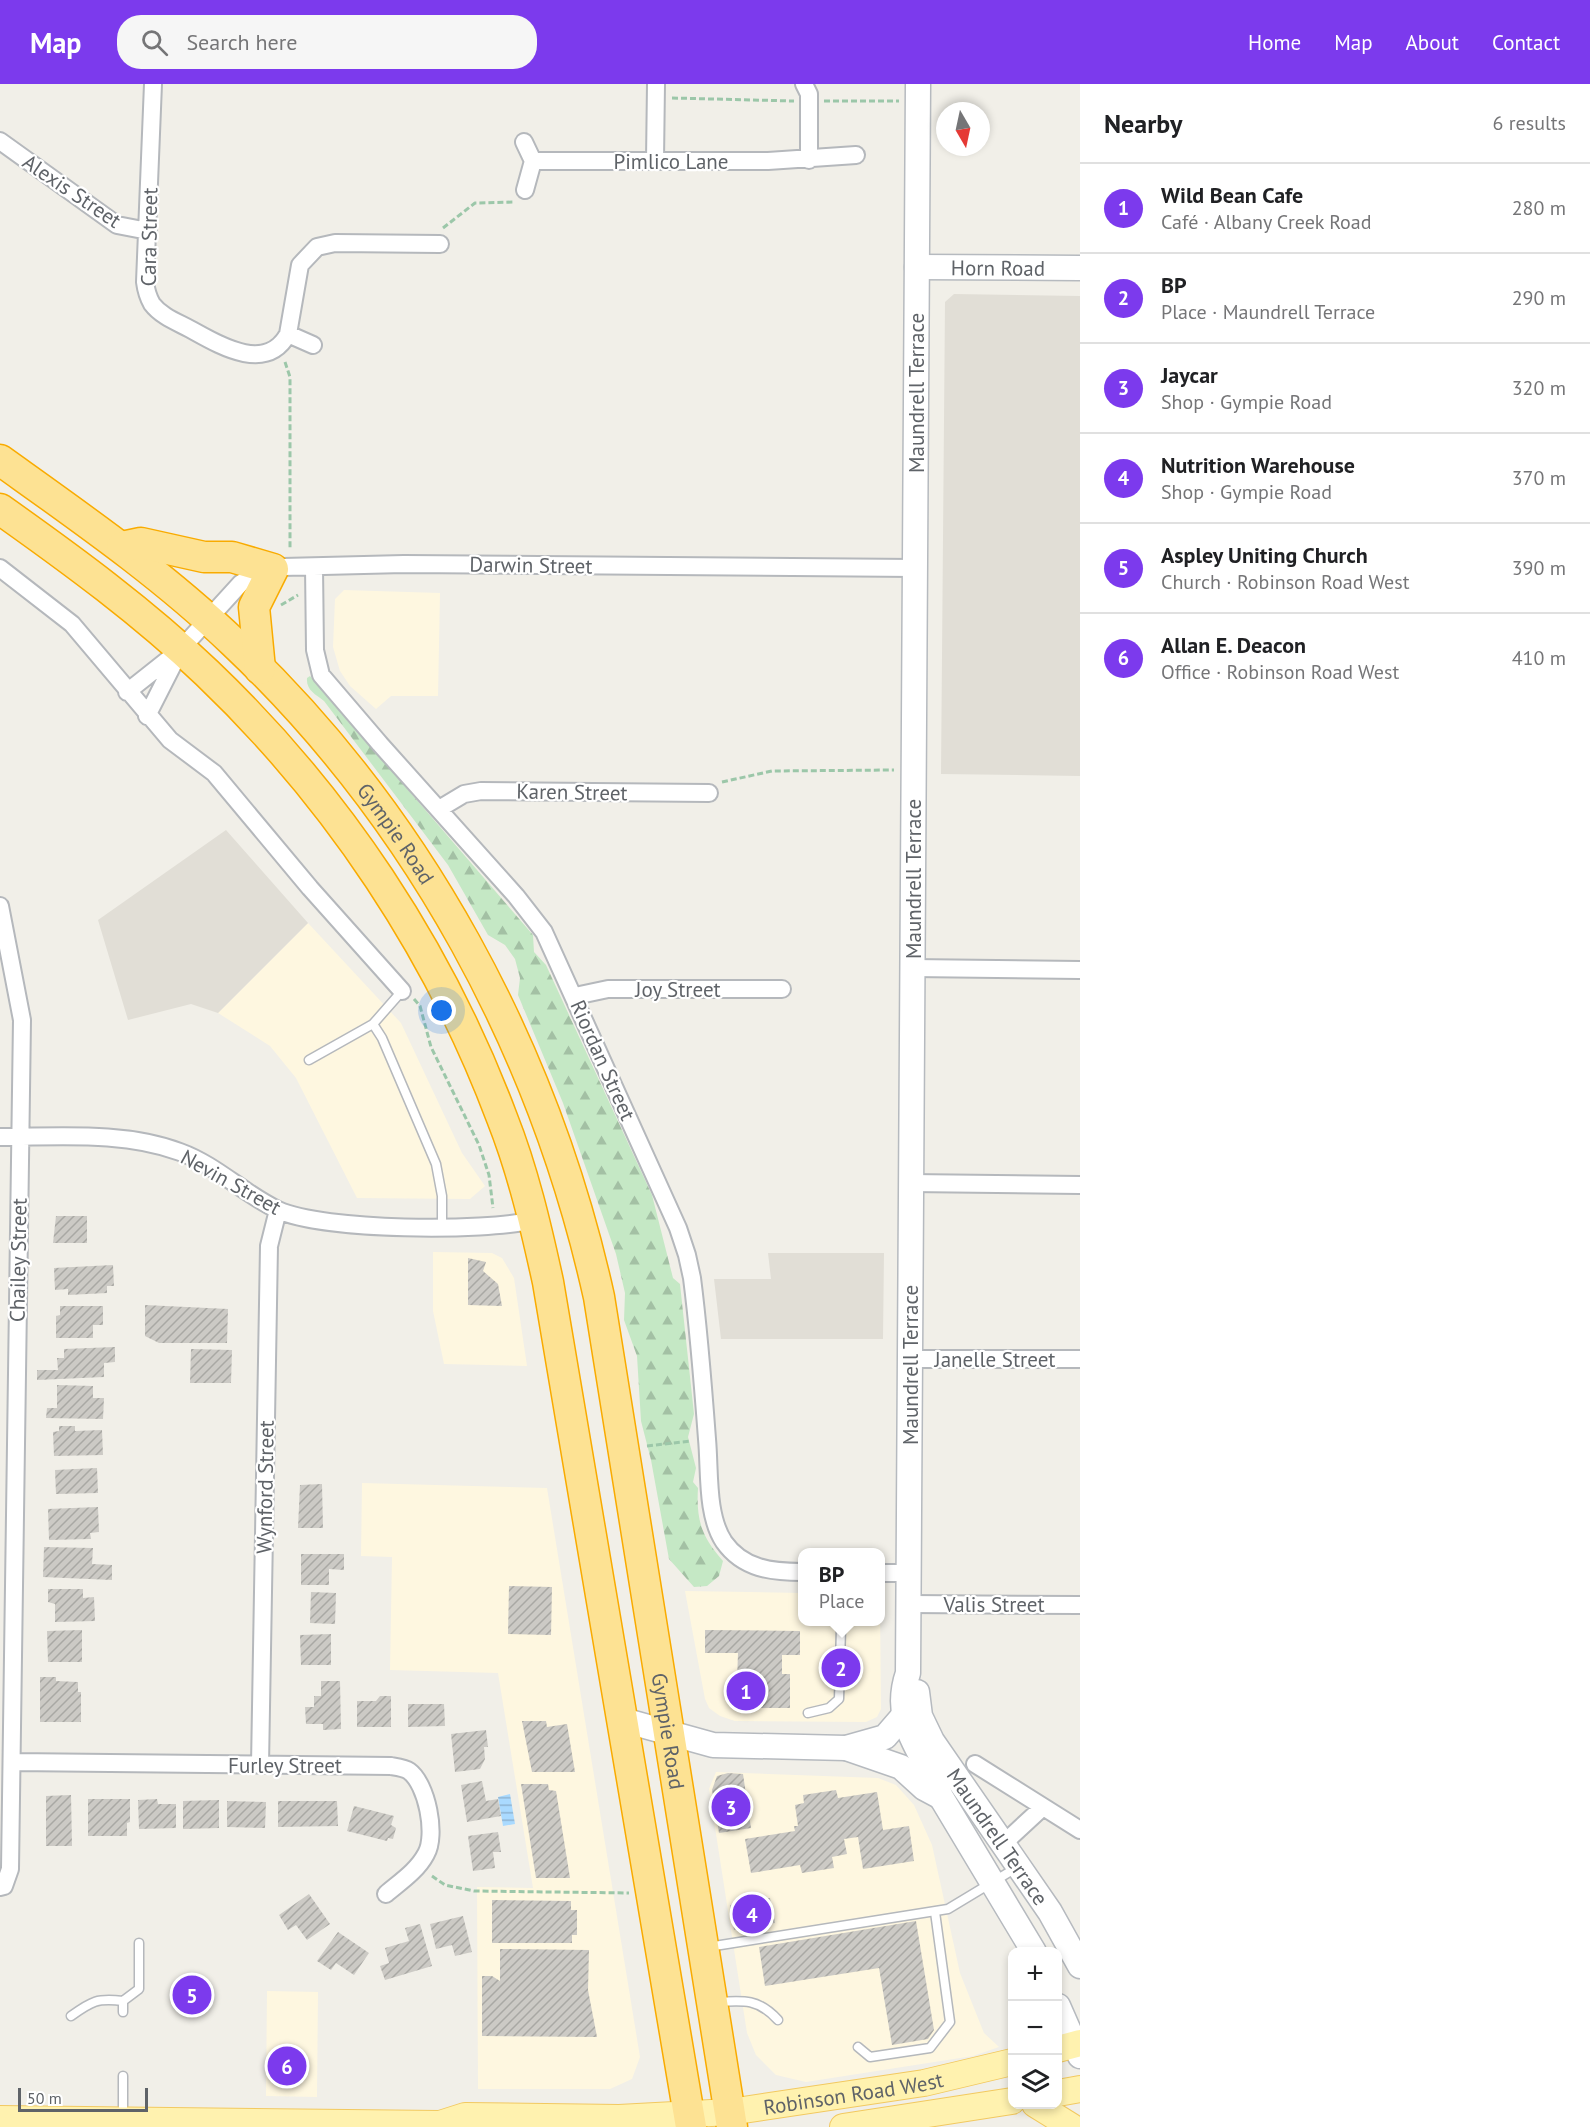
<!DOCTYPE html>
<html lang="en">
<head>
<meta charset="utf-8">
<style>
  body { margin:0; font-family:"PT Sans",sans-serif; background:#f6f6f6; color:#202124 }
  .controls { position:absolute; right:18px; bottom:18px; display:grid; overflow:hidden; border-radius:12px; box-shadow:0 3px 9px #0003 }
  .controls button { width:54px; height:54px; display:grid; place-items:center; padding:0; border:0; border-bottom:2px solid #e0e0e0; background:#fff; color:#202124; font:30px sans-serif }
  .compass { position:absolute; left:936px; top:18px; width:54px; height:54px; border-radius:50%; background:#fff; box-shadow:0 3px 9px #0003; rotate:171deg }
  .scale { position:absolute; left:18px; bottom:15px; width:130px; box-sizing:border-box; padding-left:6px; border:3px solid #5f6368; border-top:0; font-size:16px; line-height:21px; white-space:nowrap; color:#5f6368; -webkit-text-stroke:4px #fff; paint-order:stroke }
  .you { position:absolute; left:442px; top:927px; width:21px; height:21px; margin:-15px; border:4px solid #fff; border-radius:50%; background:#1a73e8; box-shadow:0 0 0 9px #1a73e833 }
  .badge { display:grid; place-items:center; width:39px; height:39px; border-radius:50%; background:#7c3aed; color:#fff; font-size:20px; font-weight:700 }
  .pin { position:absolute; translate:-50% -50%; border:3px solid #fff; box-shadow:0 2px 6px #0006 }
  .popup { position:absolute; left:798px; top:1464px; width:87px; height:78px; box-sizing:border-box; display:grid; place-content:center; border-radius:12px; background:#fff; filter:drop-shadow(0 2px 4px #0005); font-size:20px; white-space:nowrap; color:#757577 }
  .popup b { font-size:22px; color:#202124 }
  .popup::after { content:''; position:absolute; left:50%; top:100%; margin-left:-12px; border:12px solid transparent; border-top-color:#fff }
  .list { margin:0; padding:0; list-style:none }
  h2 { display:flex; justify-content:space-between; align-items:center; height:78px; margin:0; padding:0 24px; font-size:26px }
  h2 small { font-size:20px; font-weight:400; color:#757577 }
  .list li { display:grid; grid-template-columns:39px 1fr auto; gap:18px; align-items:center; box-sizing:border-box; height:90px; padding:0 24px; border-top:2px solid #e0e0e0 }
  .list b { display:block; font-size:22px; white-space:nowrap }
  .list p { margin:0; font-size:20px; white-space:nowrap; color:#757577 }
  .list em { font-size:20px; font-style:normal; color:#757577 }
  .icon { flex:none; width:33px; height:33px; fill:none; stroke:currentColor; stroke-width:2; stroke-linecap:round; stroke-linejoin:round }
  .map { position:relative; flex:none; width:1080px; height:2043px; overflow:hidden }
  header { display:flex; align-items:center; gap:36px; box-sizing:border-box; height:84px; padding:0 30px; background:#7c3aed; color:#fff }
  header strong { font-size:28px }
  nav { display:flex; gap:33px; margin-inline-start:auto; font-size:21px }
  .search { width:420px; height:54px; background:#f6f6f6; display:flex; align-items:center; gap:15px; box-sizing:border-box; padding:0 21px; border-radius:24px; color:#757577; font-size:22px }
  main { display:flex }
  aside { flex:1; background:#fff }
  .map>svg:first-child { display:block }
  .commercial { fill:#fef7e0 }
  .education { fill:#e1ded6 }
  .forest { fill:url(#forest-firs) }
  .water { fill:url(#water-rules) }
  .building { fill:url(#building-hatch) }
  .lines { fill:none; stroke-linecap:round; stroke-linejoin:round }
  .lane-casing { stroke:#b5b8bc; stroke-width:11 }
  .street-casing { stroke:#b5b8bc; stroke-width:20 }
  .secondary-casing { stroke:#b6babf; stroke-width:27 }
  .primary-casing { stroke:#f2c960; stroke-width:28 }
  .highway-casing { stroke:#f9ab00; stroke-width:33 }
  .path { stroke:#9cc7a9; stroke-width:3; stroke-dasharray:6 3; stroke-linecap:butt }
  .lane { stroke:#fff; stroke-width:8 }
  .street { stroke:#fff; stroke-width:16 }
  .secondary { stroke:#fff; stroke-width:24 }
  .primary { stroke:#fff2af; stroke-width:26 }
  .highway { stroke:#fde293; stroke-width:30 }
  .labels { text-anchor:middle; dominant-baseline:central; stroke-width:4.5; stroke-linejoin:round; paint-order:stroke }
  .street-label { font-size:21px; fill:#5f6368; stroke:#fff }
</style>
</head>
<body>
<header>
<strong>Map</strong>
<div class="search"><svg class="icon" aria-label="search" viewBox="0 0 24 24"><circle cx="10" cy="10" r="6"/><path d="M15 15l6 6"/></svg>Search here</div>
<nav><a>Home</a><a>Map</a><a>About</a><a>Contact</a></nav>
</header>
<main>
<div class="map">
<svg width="1080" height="2043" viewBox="0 0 1080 2043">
  <defs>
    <pattern id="forest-firs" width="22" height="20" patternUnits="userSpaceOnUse" patternTransform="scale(1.5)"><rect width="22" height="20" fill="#c5e8c5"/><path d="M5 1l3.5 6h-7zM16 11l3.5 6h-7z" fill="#a3c0a4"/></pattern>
    <pattern id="water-rules" width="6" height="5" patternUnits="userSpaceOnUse" patternTransform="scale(1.5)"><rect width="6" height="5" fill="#aadaff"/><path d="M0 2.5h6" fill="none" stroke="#8eb4d2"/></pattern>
    <pattern id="building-hatch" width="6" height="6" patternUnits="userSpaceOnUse" patternTransform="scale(1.5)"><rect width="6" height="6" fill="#cccac5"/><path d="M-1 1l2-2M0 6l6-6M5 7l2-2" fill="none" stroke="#a9a8a4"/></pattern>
  </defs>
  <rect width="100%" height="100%" fill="#f1efe8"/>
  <path class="commercial" d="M344 506 440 509 438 612H391L376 625 350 602 340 587 333 563 335 515Z
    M308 839 401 939 462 1069 485 1102 470 1115 357 1114 296 994 270 962 218 929Z
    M433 1168 492 1169 502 1174 514 1194 527 1282 444 1280 433 1227Z
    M362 1399 547 1404 640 1973 632 1995 610 2005H478L477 1803 533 1804 498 1589 390 1586 392 1473 361 1472Z
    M685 1507 802 1509V1538H880V1524L881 1625 877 1633 866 1638 735 1637 720 1632 709 1624 705 1615Z
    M716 1688 878 1694 896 1701 914 1721 932 1761 960 1889 984 1949 999 1963 973 1972 806 1998 776 1991 756 1971 747 1949 709 1705Z
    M267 1907 318 1908 317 2013 266 2012Z"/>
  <path class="education" d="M954 210 1080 212V692L941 690 945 218Z
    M226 746 308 839 218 929 191 920 128 936 98 836Z
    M768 1169H884L883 1255H721L714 1195H771Z"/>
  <path class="forest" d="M310 592 533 851 534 868 546 881 652 1111 673 1194 680 1200 694 1330 688 1353 696 1384 693 1398 698 1404C696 1437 702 1453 723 1477L719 1492 707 1502 694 1503 669 1475 651 1376 641 1337 637 1272 624 1236 625 1209 616 1170 563 1019 518 911 520 894 515 875 505 861 488 851 448 781 324 617C315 610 306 606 307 594Z"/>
  <path class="water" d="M510 1710 515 1740 503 1742 498 1713Z"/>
  <path class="building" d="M56 1132H87V1159H53Z
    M468 1174 486 1178 483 1187 498 1200 502 1222 468 1221Z
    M113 1181 114 1202H107V1209L68 1211V1205L55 1206 54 1184Z
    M145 1221 228 1225 227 1259H159L145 1252Z
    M60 1222H103V1241H93V1254H56V1232L60 1231Z
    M115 1263V1278L104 1279V1293L37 1296V1286H58L57 1274H64V1265Z
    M191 1265 232 1266 231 1299H190Z
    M57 1301 93 1302V1314H104L103 1335 46 1334 47 1324H57Z
    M59 1342H75V1347L102 1346 103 1371 54 1372 53 1348 59 1347Z
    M97 1384 98 1409 56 1410 55 1386Z
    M322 1400 323 1444H298L300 1401Z
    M98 1423 99 1448 90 1449 91 1455 49 1456 48 1425Z
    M44 1463 93 1464 92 1480 112 1481V1496L43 1493Z
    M301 1470H344V1486L329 1485V1501H301Z
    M509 1502 552 1503 551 1551 508 1550Z
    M48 1505H83V1514L94 1513 95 1537 55 1538V1520L48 1518Z
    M311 1508 336 1509 335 1540 310 1539Z
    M82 1546V1578H48L47 1547Z
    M705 1546 800 1547V1571H782V1590H790V1624H736L738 1569H705Z
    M331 1550V1581H301L300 1551Z
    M832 1570H850L849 1598H832Z
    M40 1593H56V1597L78 1598V1608H81V1638H40Z
    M321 1597H340L341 1645 323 1646V1640H306L305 1623H314V1612H321Z
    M380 1612H391V1643H357V1617H376Z
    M408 1620H444L445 1642 408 1643Z
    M522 1637H546L547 1643 567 1640 575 1688H532Z
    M486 1646 488 1663H484L485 1675 480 1685 455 1688 451 1650Z
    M728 1689 743 1690 751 1744 719 1749 712 1706 717 1692Z
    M482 1697 486 1717 498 1715 501 1732 467 1738 461 1701Z
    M521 1700H548L549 1706 556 1707 570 1794H536Z
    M836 1706 838 1714 877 1708 883 1746 909 1742 914 1777 863 1785 858 1753 844 1755 847 1770 832 1773 834 1784 802 1789 800 1781 751 1789 745 1755 795 1747 794 1742H798L795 1721 804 1719 803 1711Z
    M71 1711 72 1762H46V1712Z
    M88 1715H130V1738L127 1739V1752H88Z
    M157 1715 158 1720H176V1744L139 1745 138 1716Z
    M219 1716V1744L183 1745V1717Z
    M227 1717 266 1718 265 1744 227 1743Z
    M278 1717H337L338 1742 278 1743Z
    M354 1722 394 1732 391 1741 396 1744 393 1755 388 1754 387 1757 347 1747Z
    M498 1748 501 1768H493L495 1784 473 1787 468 1752Z
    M309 1810 330 1840 307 1856 296 1841 288 1846 279 1831Z
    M770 1814 775 1839 734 1846 730 1821Z
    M492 1816 571 1817V1826H577V1851H572V1859H492Z
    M463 1832 472 1868 455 1872 452 1861 436 1865 430 1840Z
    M916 1837 934 1946 928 1955 892 1961 879 1884 765 1902 759 1863Z
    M420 1840 432 1882 385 1896 380 1882 389 1879 385 1864 409 1857 405 1844Z
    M338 1848 369 1869 354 1891 336 1879 331 1886 317 1877Z
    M500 1865 589 1866 588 1906 597 1953 482 1952V1892H492L500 1897Z"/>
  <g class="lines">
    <defs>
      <path id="lane" d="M373 940 382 954 436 1080 442 1112V1142
        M309 976 373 940 402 907
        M808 1629 829 1624 839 1615 841 1544
        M708 1863 948 1825 1016 1784
        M123 1917V1928
        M718 1918C744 1916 759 1915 778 1936
        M71 1932C92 1917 97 1914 123 1917L139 1905V1859
        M858 1963 870 1973 930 1964 950 1938 935 1828
        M123 2033V1992"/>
      <path id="street" d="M153 0 145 198C146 206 148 213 152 220 161 232 177 238 190 245 219 261 266 290 288 250L313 261
        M804 0 809 10V76
        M0 57 117 141 148 147
        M524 58 533 77 525 106
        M655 76 656 0
        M533 77H768L856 71
        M288 250 300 181 317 163 335 159 440 160
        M314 483 315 566 321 591 380 660 516 812 544 848 678 1144 687 1171 692 1194C699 1248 703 1301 707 1355 710 1387 706 1431 724 1458 743 1485 772 1488 802 1488
        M0 484 72 540 170 656 214 689 310 804 402 907
        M127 608 180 566 241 499 259 488 283 483 404 480 915 484
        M147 632 180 567
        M439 725 464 710 481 707 709 709
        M0 822 22 936 10 1785 4 1802 0 1803
        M912 884 1080 886
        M575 912 608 905H782
        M0 1053C59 1053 124 1047 180 1068 216 1081 244 1110 278 1126 324 1147 484 1148 534 1136
        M910 1099 1080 1101
        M910 1275H1080
        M880 1489H909
        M909 1520 1080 1521
        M13 1678 391 1682C397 1683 405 1684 409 1687 427 1700 437 1751 426 1770 417 1787 400 1798 386 1810
        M975 1680 1080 1746
        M260 1681 269 1162 278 1126
        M1003 1760 1043 1723"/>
      <g id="secondary">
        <path d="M918 0 908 1589C890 1641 925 1668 941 1713L1034 1868"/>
        <path id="s1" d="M917 183 1080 184"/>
        <path id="s2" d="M917 1608 920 1632 932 1657 1050 1828 1080 1882"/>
        <path d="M623 1636 713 1661 846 1664 885 1653 904 1631"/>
        <path d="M846 1664 901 1683 924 1704 939 1712"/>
        <path d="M1058 1922 1080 1972"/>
      </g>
      <g id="primary">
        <path d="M1058 1965 1080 1959"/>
        <path d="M1058 2009 1080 2005"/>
        <path d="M1035 2020 1072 2043"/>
        <path d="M0 2035 440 2040 453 2043"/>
        <path id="s3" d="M440 2040 465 2032 619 2034 730 2028 924 1999 1012 1978"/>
        <path d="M843 2043 1012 2017"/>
      </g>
      <g id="highway">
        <path id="s4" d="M0 376C81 434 162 490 234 559 419 734 544 965 599 1213L732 2043"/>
        <path d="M0 425C72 476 143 528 207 589 337 713 439 866 502 1034 523 1087 536 1143 548 1198L691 2043"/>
        <path d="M122 463 141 459 204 473H232L273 485 254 523 260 585"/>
      </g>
    </defs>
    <use href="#lane" class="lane-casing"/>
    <use href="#street" class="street-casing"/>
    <use href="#secondary" class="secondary-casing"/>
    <use href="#primary" class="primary-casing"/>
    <use href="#highway" class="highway-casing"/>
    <path class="path" d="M672 14 794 17
      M824 17H899
      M443 144 475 119 515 118
      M285 278 290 293V465
      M281 521 298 511
      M722 698 772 687 894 686
      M414 915 420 922 431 963 479 1061 489 1091 493 1124
      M647 1362 691 1357
      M432 1792 445 1801 474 1807 629 1809"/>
    <use href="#lane" class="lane"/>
    <use href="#street" class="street"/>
    <use href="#secondary" class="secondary"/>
    <use href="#primary" class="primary"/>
    <use href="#highway" class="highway"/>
  </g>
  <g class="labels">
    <g class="street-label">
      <text x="671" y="77">Pimlico Lane</text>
      <text transform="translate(72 107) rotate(34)">Alexis Street</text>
      <text transform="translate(149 153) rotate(-89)">Cara Street</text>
      <text stroke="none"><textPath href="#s1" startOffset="81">Horn Road</textPath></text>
      <text transform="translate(916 309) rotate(-90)">Maundrell Terrace</text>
      <text transform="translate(531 481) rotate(1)">Darwin Street</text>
      <text transform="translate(572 708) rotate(1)">Karen Street</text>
      <text stroke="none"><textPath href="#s4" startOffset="548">Gympie Road</textPath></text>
      <text transform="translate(913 795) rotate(-90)">Maundrell Terrace</text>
      <text x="678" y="905">Joy Street</text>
      <text transform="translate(603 976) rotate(66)">Riordan Street</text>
      <text transform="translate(231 1098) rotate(29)">Nevin Street</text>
      <text transform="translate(18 1176) rotate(-89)">Chailey Street</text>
      <text x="995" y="1275">Janelle Street</text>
      <text transform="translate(910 1281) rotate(-90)">Maundrell Terrace</text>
      <text transform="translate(265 1403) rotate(-89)">Wynford Street</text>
      <text x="994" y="1520">Valis Street</text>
      <text stroke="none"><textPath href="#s4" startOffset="1497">Gympie Road</textPath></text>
      <text x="285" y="1681">Furley Street</text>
      <text stroke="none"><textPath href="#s2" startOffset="168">Maundrell Terrace</textPath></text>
      <text stroke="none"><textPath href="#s3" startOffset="416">Robinson Road West</textPath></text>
    </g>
  </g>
</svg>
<div class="controls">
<button>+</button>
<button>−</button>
<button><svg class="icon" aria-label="layers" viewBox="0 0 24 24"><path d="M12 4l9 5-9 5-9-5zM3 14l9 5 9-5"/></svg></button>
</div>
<svg class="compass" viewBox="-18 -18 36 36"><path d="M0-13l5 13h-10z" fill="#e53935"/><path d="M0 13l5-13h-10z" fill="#757577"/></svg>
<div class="scale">50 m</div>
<div class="you"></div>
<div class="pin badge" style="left:746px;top:1607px">1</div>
<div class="pin badge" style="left:841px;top:1584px">2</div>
<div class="popup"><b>BP</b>Place</div>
<div class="pin badge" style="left:731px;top:1723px">3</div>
<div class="pin badge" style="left:752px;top:1830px">4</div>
<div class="pin badge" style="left:192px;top:1911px">5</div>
<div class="pin badge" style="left:287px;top:1982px">6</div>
</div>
<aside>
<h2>Nearby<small>6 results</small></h2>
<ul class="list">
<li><span class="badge">1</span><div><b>Wild Bean Cafe</b><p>Café · Albany Creek Road</p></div><em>280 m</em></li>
<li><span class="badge">2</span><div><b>BP</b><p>Place · Maundrell Terrace</p></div><em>290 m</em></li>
<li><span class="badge">3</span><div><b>Jaycar</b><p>Shop · Gympie Road</p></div><em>320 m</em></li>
<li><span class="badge">4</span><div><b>Nutrition Warehouse</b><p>Shop · Gympie Road</p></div><em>370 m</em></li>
<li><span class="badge">5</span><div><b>Aspley Uniting Church</b><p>Church · Robinson Road West</p></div><em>390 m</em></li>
<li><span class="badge">6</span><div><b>Allan E. Deacon</b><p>Office · Robinson Road West</p></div><em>410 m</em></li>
</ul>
</aside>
</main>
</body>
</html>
